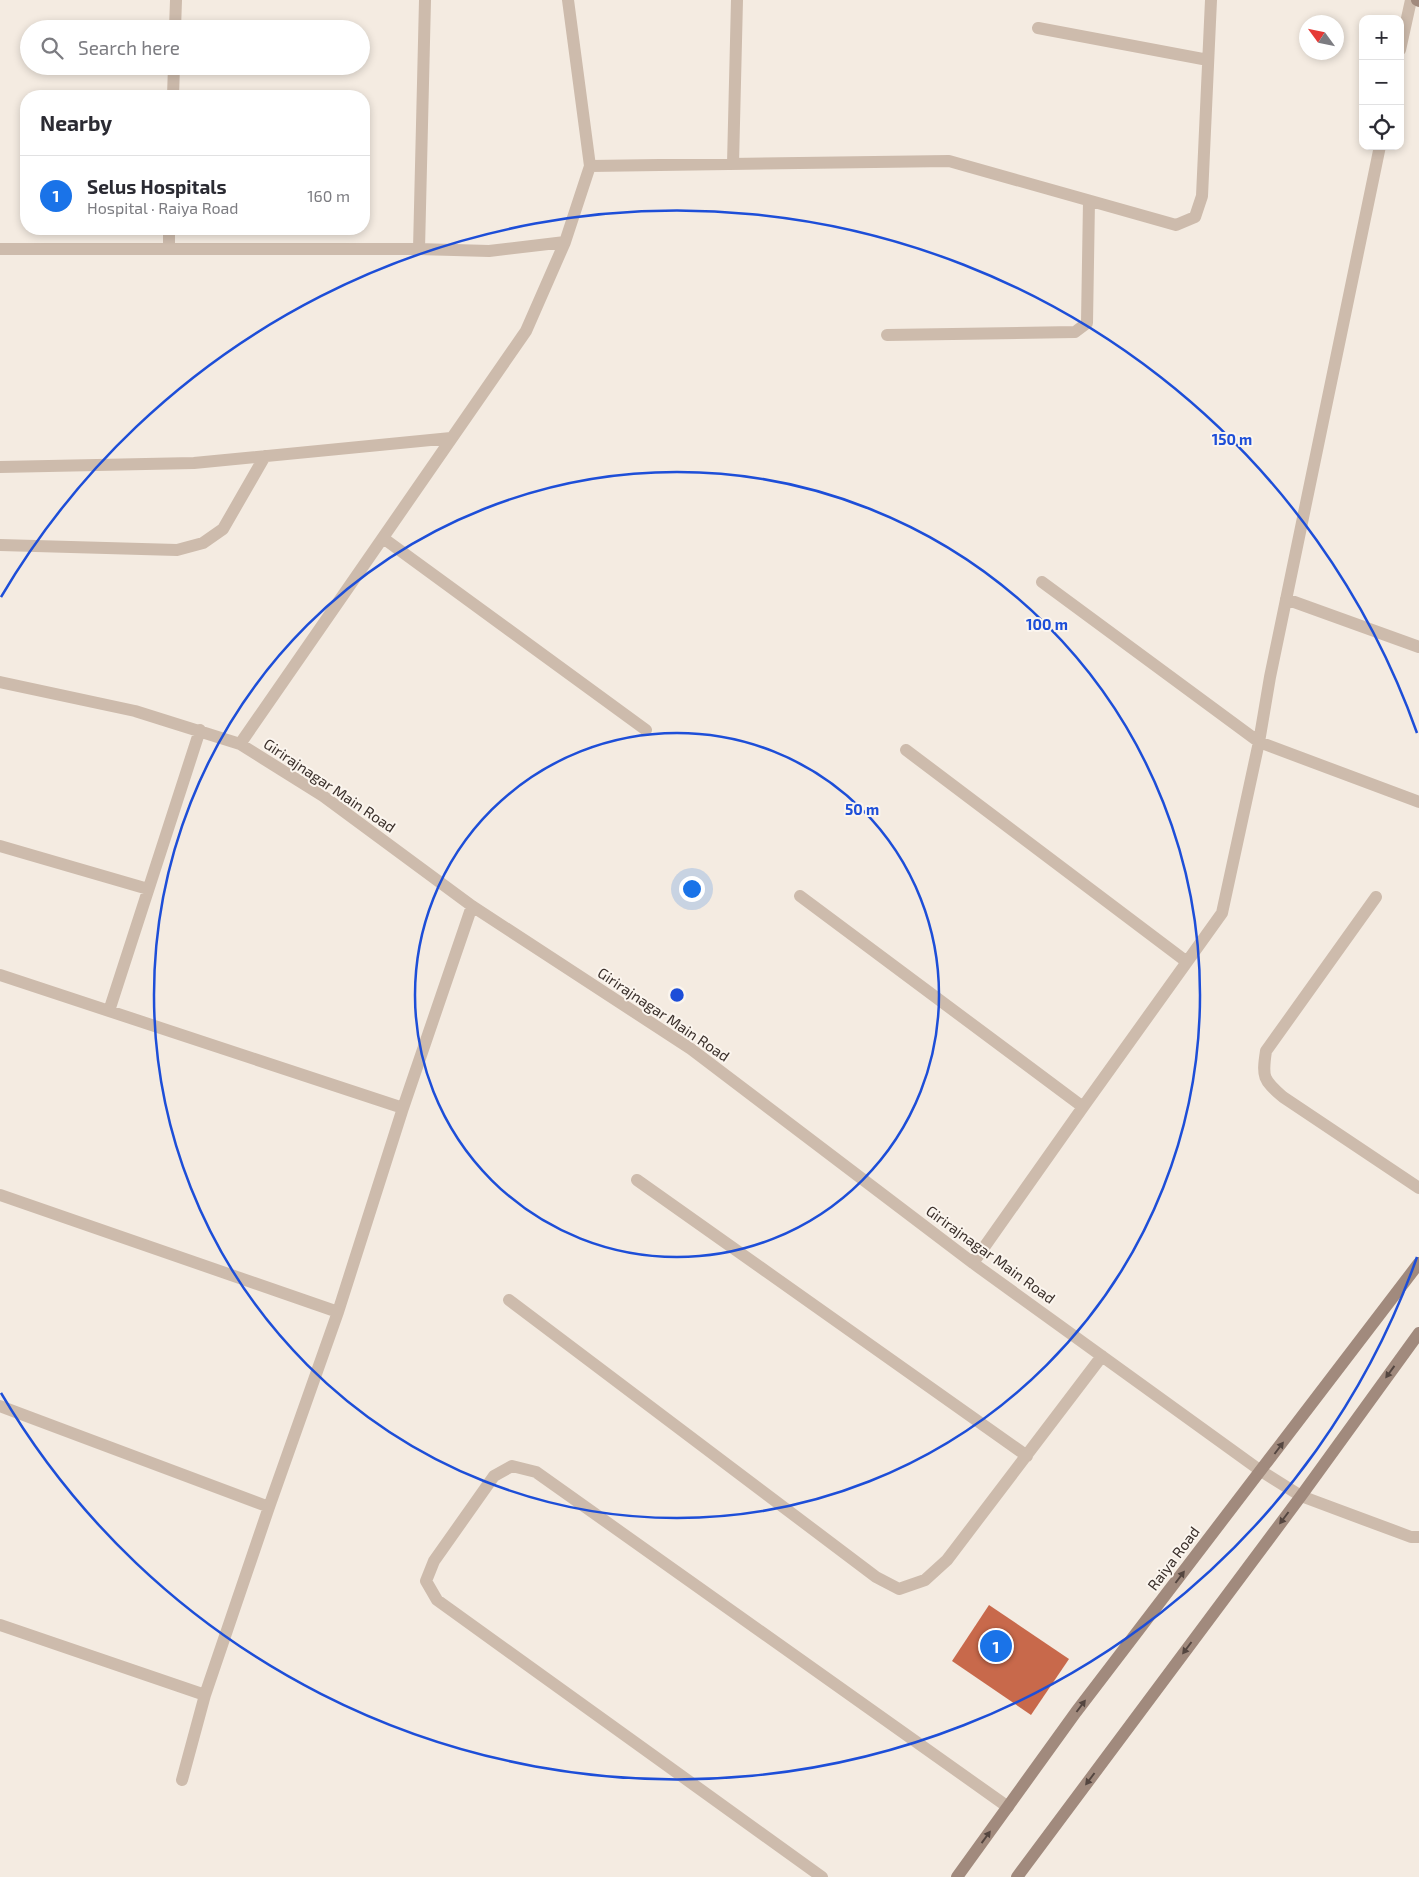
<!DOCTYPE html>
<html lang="en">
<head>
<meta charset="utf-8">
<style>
  body { margin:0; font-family:"Exo 2",sans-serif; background:#f7f7f7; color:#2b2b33 }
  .controls { position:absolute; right:15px; top:15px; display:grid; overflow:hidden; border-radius:10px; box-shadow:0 2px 8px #0003 }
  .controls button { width:45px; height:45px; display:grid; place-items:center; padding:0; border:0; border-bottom:1px solid #e1e1e2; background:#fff; color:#2b2b33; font:25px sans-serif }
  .compass { position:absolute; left:1299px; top:15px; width:45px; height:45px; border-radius:50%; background:#fff; box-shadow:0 2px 8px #0003; rotate:303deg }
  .you { position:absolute; left:691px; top:888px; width:18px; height:18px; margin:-12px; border:4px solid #fff; border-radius:50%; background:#1a73e8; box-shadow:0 0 0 8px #1a73e833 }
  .badge { display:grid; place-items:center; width:32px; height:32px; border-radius:50%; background:#1a73e8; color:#fff; font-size:16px; font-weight:700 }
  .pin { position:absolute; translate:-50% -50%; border:2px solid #fff; box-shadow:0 1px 5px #0006 }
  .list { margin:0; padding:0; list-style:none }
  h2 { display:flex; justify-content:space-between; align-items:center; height:65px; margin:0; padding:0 20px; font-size:21px }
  h2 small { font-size:16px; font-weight:400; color:#7c7c81 }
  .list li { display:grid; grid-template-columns:32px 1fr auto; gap:15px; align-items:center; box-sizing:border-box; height:80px; padding:0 20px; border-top:1px solid #e1e1e2 }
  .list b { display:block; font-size:19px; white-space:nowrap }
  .list p { margin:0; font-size:16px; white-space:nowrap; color:#7c7c81 }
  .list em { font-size:16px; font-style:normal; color:#7c7c81 }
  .icon { flex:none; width:28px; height:28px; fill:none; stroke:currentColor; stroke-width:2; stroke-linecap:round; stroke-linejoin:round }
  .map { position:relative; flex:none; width:1419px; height:1877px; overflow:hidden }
  .search { position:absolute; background:#fff; box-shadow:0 2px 8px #0003; left:20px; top:20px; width:350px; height:55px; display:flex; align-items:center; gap:12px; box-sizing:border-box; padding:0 18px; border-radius:28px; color:#7c7c81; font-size:19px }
  .panel { position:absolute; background:#fff; box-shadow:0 2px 8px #0003; left:20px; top:90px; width:350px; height:145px; border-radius:20px }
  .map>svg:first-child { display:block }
  .building { fill:#c8694b }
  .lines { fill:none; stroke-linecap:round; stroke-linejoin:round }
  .lane { stroke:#cdbbac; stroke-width:12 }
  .street { stroke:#cdbbac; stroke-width:12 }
  .secondary { stroke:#a18a7d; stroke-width:12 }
  .oneway { fill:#544640 }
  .ring { fill:none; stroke:#1d4ed8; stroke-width:2.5 }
  .labels { text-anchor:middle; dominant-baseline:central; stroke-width:4; stroke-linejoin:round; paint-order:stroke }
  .street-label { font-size:15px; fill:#3b302b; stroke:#fbf5ee }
  .centre { fill:#1d4ed8; stroke:#fbf5ee; stroke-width:2.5 }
  .ring-label { font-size:15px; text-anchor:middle; font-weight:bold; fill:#1d4ed8; stroke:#fbf5ee; stroke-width:4; stroke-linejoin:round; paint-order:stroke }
</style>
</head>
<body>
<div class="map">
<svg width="1419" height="1877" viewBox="0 0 1419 1877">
  <rect width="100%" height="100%" fill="#f4ebe1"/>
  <path class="building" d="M989 1605 1069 1659 1031 1715 952 1661Z"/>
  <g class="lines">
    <path class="lane" d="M1301 1496 1411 1537H1419"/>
    <path class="street" d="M1038 28 1208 60
      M175 29 176 0
      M1400 50 1411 0
      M173 96 174 66
      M733 164 737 0
      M590 166 949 161 1176 225 1195 217 1202 196 1211 0
      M0 249H419L489 251 565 242
      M169 249V229
      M419 249 425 0
      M887 335 1075 332 1087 323 1089 201
      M0 467 194 463 451 438
      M383 538 646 730
      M0 545 177 550 203 543 223 529 265 456
      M1042 582 1259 742 1419 802
      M1286 599 1419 647
      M0 682 135 711 240 744 323 796 472 906 691 1049 973 1263 1261 1471 1301 1496
      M240 744 526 331 565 242 590 166 568 0
      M906 750 1187 962
      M0 846 148 889
      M800 896 1083 1107
      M1376 897 1266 1051C1262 1077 1263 1080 1283 1097L1419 1188
      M0 975 403 1108 338 1312 269 1507 205 1695 0 1625
      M109 1011 200 730
      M403 1108 472 906
      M637 1180 1027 1456
      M0 1195 338 1312
      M973 1263 1083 1107 1222 913 1259 742 1270 677 1380 146
      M509 1300 876 1577 899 1589 925 1580 947 1560 1102 1356
      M0 1406 269 1507
      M182 1780 205 1695
      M822 1877 437 1600 426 1581 434 1561 494 1476 512 1466 536 1472 1008 1807"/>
    <path class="secondary" d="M1417 0 1419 1
      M957 1877 1076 1712 1419 1263
      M1017 1877 1301 1496 1419 1333"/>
  </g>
  <defs><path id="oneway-solid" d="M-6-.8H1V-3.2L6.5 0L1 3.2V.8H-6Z" transform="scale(1.25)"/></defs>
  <g class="oneway">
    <use href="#oneway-solid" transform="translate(1390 1372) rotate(126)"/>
    <use href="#oneway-solid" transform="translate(1279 1448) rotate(-53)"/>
    <use href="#oneway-solid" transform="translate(1284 1518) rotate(127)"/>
    <use href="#oneway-solid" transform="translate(1180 1577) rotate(-53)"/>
    <use href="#oneway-solid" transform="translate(1187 1648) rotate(127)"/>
    <use href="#oneway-solid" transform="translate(1081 1706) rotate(-53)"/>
    <use href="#oneway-solid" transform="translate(1090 1779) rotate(127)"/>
    <use href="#oneway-solid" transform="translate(986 1837) rotate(-54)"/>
  </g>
  <g class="ring">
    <circle cx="677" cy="995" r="262"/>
    <circle cx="677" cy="995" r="523"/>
    <path d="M1417 1257A785 785 0 0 1 1 1393M1 597A785 785 0 0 1 1417 733"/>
  </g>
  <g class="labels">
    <g class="street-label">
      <text transform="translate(330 785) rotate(34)">Girirajnagar Main Road</text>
      <text transform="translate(664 1014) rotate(34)">Girirajnagar Main Road</text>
      <text transform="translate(991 1254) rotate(36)">Girirajnagar Main Road</text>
      <text transform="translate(1173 1558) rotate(-53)">Raiya Road</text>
    </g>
  </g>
  <circle cx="677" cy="995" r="8" class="centre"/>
  <g class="ring-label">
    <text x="1232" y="445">150 m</text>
    <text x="1047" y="630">100 m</text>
    <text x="862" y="815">50 m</text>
  </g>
</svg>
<div class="controls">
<button>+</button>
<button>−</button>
<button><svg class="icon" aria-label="locate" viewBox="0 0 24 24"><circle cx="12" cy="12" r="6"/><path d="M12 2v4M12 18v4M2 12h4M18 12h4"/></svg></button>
</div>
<svg class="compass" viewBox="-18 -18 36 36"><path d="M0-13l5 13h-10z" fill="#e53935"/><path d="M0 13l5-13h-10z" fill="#7c7c81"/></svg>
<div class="you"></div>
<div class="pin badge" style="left:996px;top:1646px">1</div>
<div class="search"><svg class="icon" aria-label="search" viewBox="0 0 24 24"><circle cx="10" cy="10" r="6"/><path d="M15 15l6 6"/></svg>Search here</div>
<section class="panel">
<h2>Nearby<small></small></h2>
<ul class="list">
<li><span class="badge">1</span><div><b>Selus Hospitals</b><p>Hospital · Raiya Road</p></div><em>160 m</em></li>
</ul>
</section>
</div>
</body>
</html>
